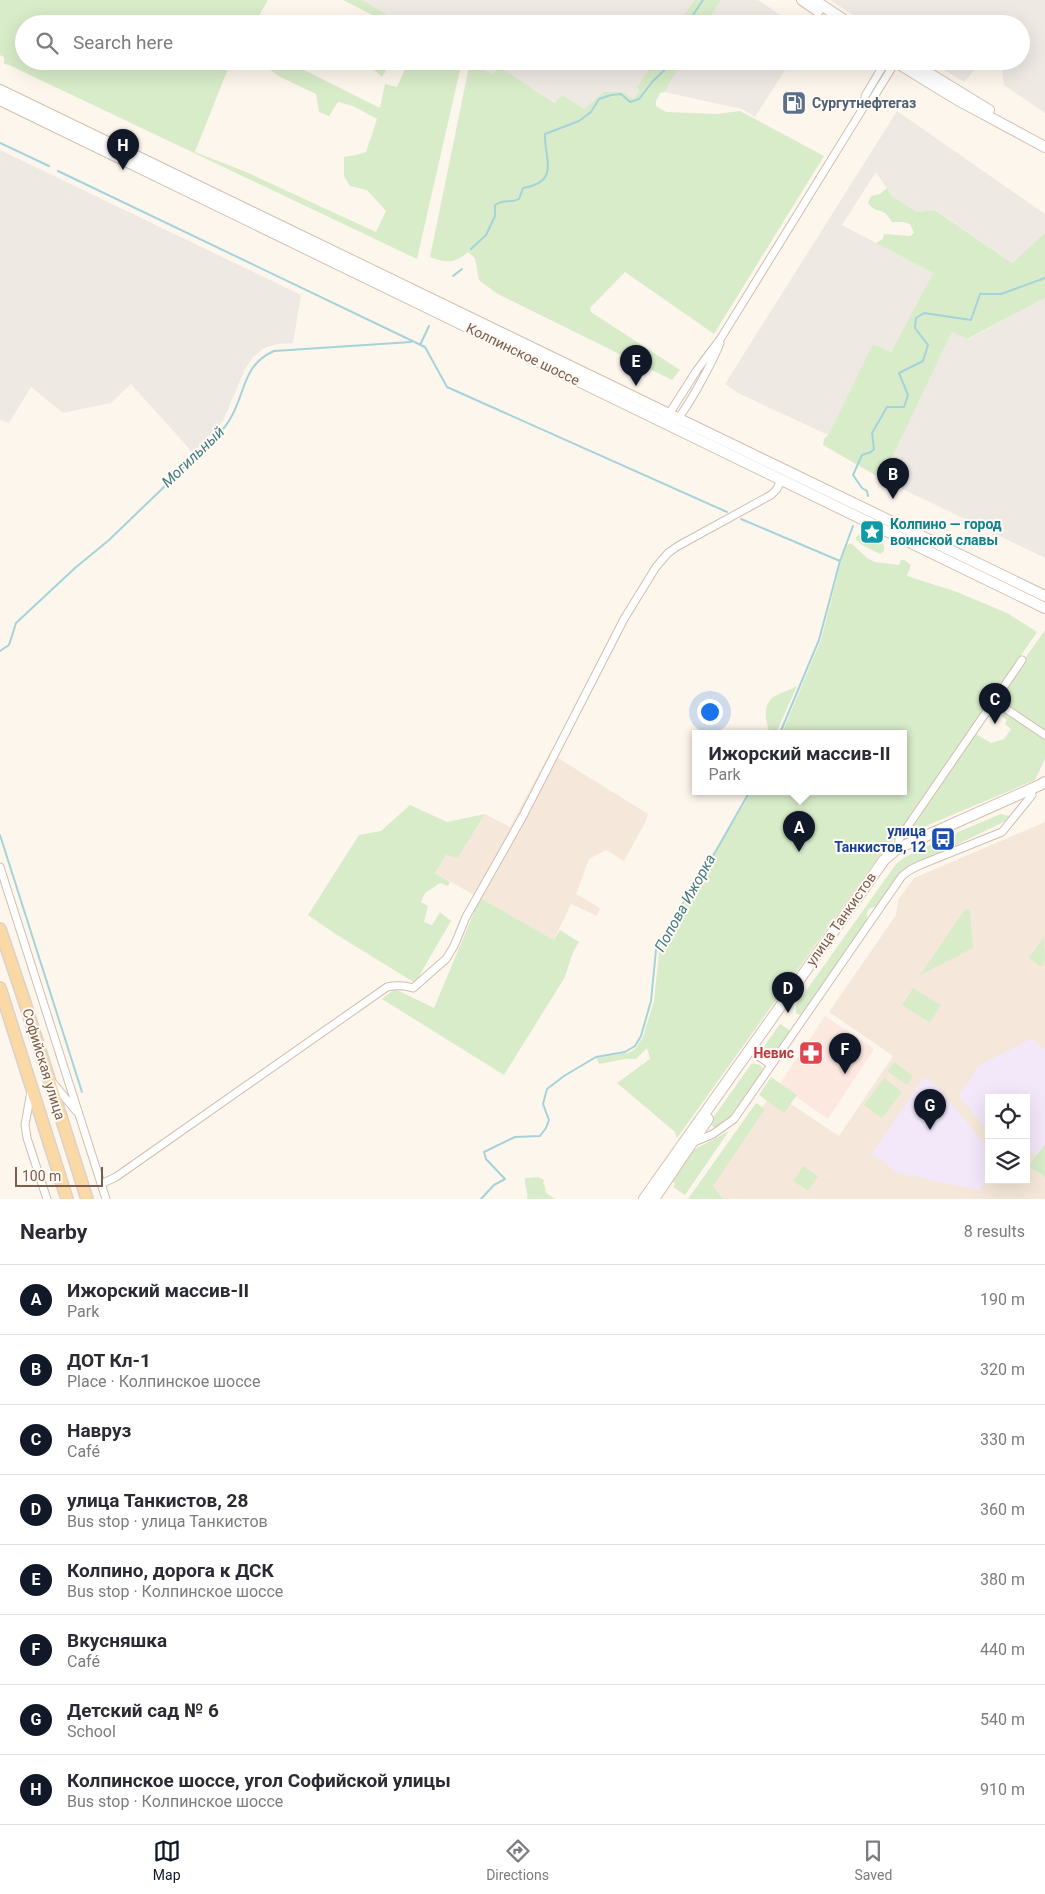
<!DOCTYPE html>
<html lang="en">
<head>
<meta charset="utf-8">
<style>
  body { margin:0; font-family:Roboto,sans-serif; background:#f7f7f7; color:#2b2b33 }
  .controls { position:absolute; right:15px; bottom:15px; display:grid; overflow:hidden; border-radius:0px; box-shadow:0 5px 20px #0002 }
  .controls button { width:45px; height:45px; display:grid; place-items:center; padding:0; border:0; border-bottom:1px solid #e1e1e2; background:#fff; color:#2b2b33; font:25px sans-serif }
  .scale { position:absolute; left:15px; bottom:12px; width:88px; box-sizing:border-box; padding-left:5px; border:2px solid #7a5c4d; border-top:0; font-size:14px; line-height:18px; white-space:nowrap; color:#7a5c4d; -webkit-text-stroke:4px #fffaf3; paint-order:stroke }
  .you { position:absolute; left:709px; top:711px; width:18px; height:18px; margin:-12px; border:4px solid #fff; border-radius:50%; background:#1a73e8; box-shadow:0 0 0 8px #1a73e833 }
  .badge { display:grid; place-items:center; width:32px; height:32px; border-radius:50%; background:#111827; color:#fff; font-size:16px; font-weight:700 }
  .pin { position:absolute; translate:-50% -41px; filter:drop-shadow(0 1px 2px #0008) }
  .pin::after { content:''; position:absolute; top:26px; width:18px; height:15px; background:inherit; clip-path:polygon(0 0,100% 0,50% 100%) }
  .popup { position:absolute; left:692px; top:730px; width:215px; height:65px; box-sizing:border-box; display:grid; place-content:center; border-radius:0px; background:#fff; filter:drop-shadow(0 1px 4px #0005); font-size:16px; white-space:nowrap; color:#7c7c81 }
  .popup b { font-size:19px; color:#2b2b33 }
  .popup::after { content:''; position:absolute; left:50%; top:100%; margin-left:-10px; border:10px solid transparent; border-top-color:#fff }
  .list { margin:0; padding:0; list-style:none }
  h2 { display:flex; justify-content:space-between; align-items:center; height:65px; margin:0; padding:0 20px; font-size:21px }
  h2 small { font-size:16px; font-weight:400; color:#7c7c81 }
  .list li { display:grid; grid-template-columns:32px 1fr auto; gap:15px; align-items:center; box-sizing:border-box; height:70px; padding:0 20px; border-top:1px solid #e1e1e2 }
  .list b { display:block; font-size:19px; white-space:nowrap }
  .list p { margin:0; font-size:16px; white-space:nowrap; color:#7c7c81 }
  .list em { font-size:16px; font-style:normal; color:#7c7c81 }
  .icon { flex:none; width:28px; height:28px; fill:none; stroke:currentColor; stroke-width:2; stroke-linecap:round; stroke-linejoin:round }
  .map { position:relative; flex:none; width:1045px; height:1199px; overflow:hidden }
  .search { position:absolute; background:#fff; box-shadow:0 5px 20px #0002; left:15px; right:15px; top:15px; height:55px; display:flex; align-items:center; gap:12px; box-sizing:border-box; padding:0 18px; border-radius:28px; color:#7c7c81; font-size:19px }
  .sheet { height:625px; background:#fff }
  nav { display:flex; justify-content:space-around; align-items:center; box-sizing:border-box; height:70px; border-top:1px solid #e1e1e2; background:#fff; font-size:14px; color:#7c7c81 }
  nav a { display:grid; justify-items:center; gap:2px }
  nav .on { color:#111827 }
  .map>svg:first-child { display:block }
  .residential { fill:#f5e8da; fill-rule:evenodd }
  .commercial { fill:#fde8e0 }
  .industrial { fill:#efe9e4 }
  .education { fill:#f3e8fa }
  .green { fill:#d8ecc9 }
  .lines { fill:none; stroke-linecap:round; stroke-linejoin:round }
  .stream { stroke:#a5d3da; stroke-width:2 }
  .street-casing { stroke:#d1beb0; stroke-width:9 }
  .secondary-casing { stroke:#d6c0b0; stroke-width:12 }
  .primary-casing { stroke:#dad1cd; stroke-width:14 }
  .street { stroke:#fff; stroke-width:7 }
  .secondary { stroke:#fff; stroke-width:10 }
  .primary { stroke:#fbd9a5; stroke-width:11 }
  .labels { text-anchor:middle; dominant-baseline:central; stroke-width:4; stroke-linejoin:round; paint-order:stroke }
  .service-label { font-size:14px; font-weight:bold; fill:#4e5e75; stroke:#fffaf3; text-anchor:start }
  .street-label { font-size:14px; fill:#7a5c4d; stroke:#fffaf3 }
  .culture-label { font-size:14px; font-weight:bold; fill:#0d838f; stroke:#fffaf3; text-anchor:start }
  .transit-label { font-size:14px; font-weight:bold; fill:#164399; stroke:#fffaf3; text-anchor:end }
  .health-label { font-size:14px; font-weight:bold; fill:#be3a42; stroke:#fffaf3; text-anchor:end }
  .water-label { font-size:15px; font-style:italic; fill:#437c86; stroke:#fffaf3 }
</style>
</head>
<body>
<div class="map">
<svg width="1045" height="1199" viewBox="0 0 1045 1199">
  <rect width="100%" height="100%" fill="#fdf6ec"/>
  <path class="residential" d="M549 754 558 758 648 814 646 821 624 861 606 850 589 859 576 894 600 908 597 916 571 904 554 940 435 873 446 855 458 858 485 814 510 827Z
    M1045 822V1199H700L773 1092 839 1136 893 1056 829 1012 896 915 898 900 914 878ZM989 1098H1026V1180H989Z"/>
  <path class="commercial" d="M825 1016 874 1049 828 1119 779 1085Z"/>
  <path class="industrial" d="M362 0H694L678 24H404Z
    M721 0H758L794 24H706Z
    M830 0H1045V113L1004 85 1001 61H1021V24H867Z
    M469 61H654L637 87 639 91 634 99 588 106 584 109 562 96 556 103 499 68 492 74Z
    M683 61H791L755 117 742 109 664 92Z
    M929 61H982L964 82Z
    M897 111 1045 214V233L1012 263 936 210 917 212 892 196 876 172 842 225 933 273 891 352 873 344 828 435 738 393 725 384Z
    M0 150 301 295 293 343 277 344 264 348 253 357 245 369 223 421 193 453 131 384 111 403 63 413 31 387 9 423 0 420Z
    M1045 298V558L882 479 952 332 968 339Z"/>
  <path class="education" d="M1031 1039 1045 1049V1144L1037 1155 1026 1149V1098H989V1133L959 1095 980 1065Z
    M924 1077 936 1085 989 1150V1176L979 1190 899 1173 872 1154Z"/>
  <path class="green" d="M0 0H268L254 24H24V61H231L195 152 246 172 376 232 386 211 367 190 350 186 344 176V157L356 155 366 152 377 119 353 106 338 102 329 116 319 112 316 94 280 77 258 61H286L380 108 385 84 397 87 407 65 403 61H459L460 70 417 259 9 65 4 64V57L0 55Z
    M343 0H362L404 24H390Z
    M694 0H721L706 24H678Z
    M355 61H392L382 77 375 71Z
    M654 61H683L664 92 660 93 656 101V106L666 112 716 114 740 111 824 156 714 334 625 272 590 308 591 312 680 370 672 380 496 293 479 280 475 258 468 252C454 264 447 263 430 257L470 62 492 74 499 67 555 103 562 95 584 109 604 92H622L634 99 639 91 637 87Z
    M887 188 892 196 917 212 935 210 1012 263 1045 233V298L967 339 952 332 882 479 823 445 824 439 828 435 873 344 891 352 933 273 876 243 883 239 884 234 910 236 914 233 910 224 903 222H892C882 204 877 216 868 203L871 196 880 194Z
    M859 534 873 543 876 539C882 542 885 544 884 551L880 554 862 545 855 539Z
    M851 543 867 558 875 562 899 565 901 560H904L911 565 907 576 957 592 1007 613 1037 632 904 827 880 855 677 1138 675 1132 617 1083 650 1059 647 1048 636 1059H625L599 1064 597 1058 628 1053 635 1049 643 1037 654 1001 659 952 676 918 752 791H903V733H782L821 640 842 558 847 545Z
    M1045 630V731L997 698Z
    M797 686 776 733H770C765 721 762 704 775 696 782 692 790 690 797 686Z
    M999 706 1045 737V759L1035 780 902 836 974 733 991 743 1004 739 1011 729 1005 724 1007 720 995 712 990 718 985 714 990 707Z
    M410 805 447 822 485 814 458 858 446 855 435 873 450 882 448 886 440 883 425 893 421 902 428 906 424 922 432 925 440 912 451 921 415 983 334 933 308 915 359 835 381 831Z
    M1001 814 1009 816 1004 822 912 866 879 907 870 908 867 912V922L801 1016 796 1013V1005L896 864 905 857 929 845H944L958 832Z
    M480 898 554 940 560 930 579 942 573 952 565 977 504 1075 382 999 395 989 434 1008Z
    M966 908 970 911 973 948 920 975Z
    M1044 936 1045 961 1041 967 1029 958Z
    M913 988 941 1005 930 1023 902 1005Z
    M780 1024 791 1031 774 1056 770 1058 764 1053 763 1048Z
    M894 1062 913 1076 907 1085 887 1071Z
    M752 1063 760 1065 764 1070 729 1118 716 1128 713 1127 710 1122Z
    M771 1077 797 1095 784 1113 759 1095Z
    M884 1078 902 1092 882 1118 864 1105Z
    M756 1103 765 1109 713 1186 723 1199H688Z
    M729 1131 685 1195 673 1187 675 1184 672 1181 693 1150Z
    M1045 1144V1177L1029 1166Z
    M803 1166 818 1176 808 1191 793 1181Z
    M538 1177 544 1180 543 1184 545 1186 546 1193 555 1199H527C529 1192 524 1186 525 1178Z"/>
  <g class="lines">
    <path class="stream" d="M687 24 703 0
      M0 143 49 166
      M58 171 425 347 447 387 727 512
      M471 249 486 235 495 216V205C505 198 510 204 519 199L523 188C561 181 544 160 545 134L579 121 591 112 599 99 611 95 621 94 630 102 639 99 653 81 674 61
      M453 276 462 269
      M420 345 429 326
      M868 496 867 491 862 488 853 475 862 455 871 452 874 449 872 433 887 407H904L908 395 899 373 923 361 928 345 915 328 916 318 924 313 971 320 980 294H1001L1045 278
      M741 519 840 561
      M0 651 9 645 16 623 75 568 109 540 218 435C222 430 227 425 230 419 246 393 242 365 274 351L411 342
      M780 733 819 640 840 561 853 526
      M0 835 82 1092
      M481 1199 494 1185 505 1179 486 1159 484 1152 515 1137 540 1136 546 1128 549 1120 543 1104 547 1089 564 1076 596 1057 625 1052 635 1046 641 1036 651 1001 656 950 673 919 717 849 750 791"/>
    <defs>
      <path id="street" d="M865 105V96L886 61
        M669 418V414L697 370 721 338 865 105 872 100 896 61
        M676 420C687 410 714 359 720 343
        M993 700 1045 735
        M898 848 899 839 1022 660
        M0 867 106 1199
        M754 1053 771 1065
        M53 1083 76 1111
        M31 1091 25 1125 27 1138 47 1199
        M694 1142 713 1134 734 1119 902 876 910 870 920 865 1002 832 1032 795
        M101 1184 116 1177 387 987C397 985 404 985 413 988L446 959 454 946 466 917 523 816 624 619 656 567 668 553 678 546 771 495 777 489 781 480"/>
      <path id="secondary" d="M802 0 818 11
        M814 0 850 24
        M894 61 956 99 1045 147
        M909 61 989 110
        M0 90 1045 596
        M0 100 1045 608
        M644 1199 884 860 898 848 910 843 1040 785 1045 782
        M654 1199 708 1119"/>
      <path id="primary" d="M0 929 24 1000 87 1199
        M0 988 67 1199"/>
    </defs>
    <use href="#street" class="street-casing"/>
    <use href="#secondary" class="secondary-casing"/>
    <use href="#primary" class="primary-casing"/>
    <use href="#street" class="street"/>
    <use href="#secondary" class="secondary"/>
    <use href="#primary" class="primary"/>
  </g>
  <defs>
    <symbol id="fuel-square" viewBox="-11 -11 22 22"><rect x="-9" y="-9" width="18" height="18" rx="4" fill="#5c6f8a" stroke="#fffaf3"/><path d="M-5.5-6h7V0h2V4h1.3V-2.5L3-4.5l.8-.8L6-3V5H2.5V1h-1V6h-7ZM-4.2-4.7v3.2H.2V-4.7Z" fill="#fff"/></symbol>
    <symbol id="sight-square" viewBox="-11 -11 22 22"><rect x="-9" y="-9" width="18" height="18" rx="4" fill="#0f9aa8" stroke="#fffaf3"/><path d="M0-6L1.8-2.2L6-1.7L2.9 1.2L3.7 5.4L0 3.3L-3.7 5.4L-2.9 1.2L-6-1.7L-1.8-2.2Z" fill="#fff"/></symbol>
    <symbol id="bus-square" viewBox="-11 -11 22 22"><rect x="-9" y="-9" width="18" height="18" rx="4" fill="#1a4fb4" stroke="#fffaf3"/><path d="M-5-6H5V4H4V6H2V4H-2V6H-4V4H-5ZM-3.5-4V0h7V-4ZM-3.5 1.2v1.5H-2V1.2ZM2 1.2v1.5H3.5V1.2Z" fill="#fff"/></symbol>
    <symbol id="pharmacy-square" viewBox="-11 -11 22 22"><rect x="-9" y="-9" width="18" height="18" rx="4" fill="#e0444e" stroke="#fffaf3"/><path d="M-2-6h4v4h4v4h-4v4h-4v-4h-4v-4h4Z" fill="#fff"/></symbol>
  </defs>
  <g fill-rule="evenodd">
    <use href="#fuel-square" x="780" y="89" width="28" height="28"/>
    <use href="#sight-square" x="858" y="518" width="28" height="28"/>
    <use href="#bus-square" x="929" y="825" width="28" height="28"/>
    <use href="#pharmacy-square" x="797" y="1039" width="28" height="28"/>
  </g>
  <g class="labels">
    <g class="service-label">
      <text x="812" y="103">Сургутнефтегаз</text>
    </g>
    <g class="street-label">
      <text transform="translate(523 354) rotate(26)">Колпинское шоссе</text>
      <text transform="translate(841 919) rotate(-55)">улица Танкистов</text>
      <text transform="translate(44 1064) rotate(73)">Софийская улица</text>
    </g>
    <g class="culture-label">
      <text x="890" y="524">Колпино — город<tspan x="890" dy="16">воинской славы</tspan></text>
    </g>
    <g class="transit-label">
      <text x="926" y="831">улица<tspan x="926" dy="16">Танкистов, 12</tspan></text>
    </g>
    <g class="health-label">
      <text x="794" y="1053">Невис</text>
    </g>
    <g class="water-label">
      <text transform="translate(193 457) rotate(-44)">Могильный</text>
      <text transform="translate(685 903) rotate(-61)">Попова Ижорка</text>
    </g>
  </g>
</svg>
<div class="controls">
<button><svg class="icon" aria-label="locate" viewBox="0 0 24 24"><circle cx="12" cy="12" r="6"/><path d="M12 2v4M12 18v4M2 12h4M18 12h4"/></svg></button>
<button><svg class="icon" aria-label="layers" viewBox="0 0 24 24"><path d="M12 4l9 5-9 5-9-5zM3 14l9 5 9-5"/></svg></button>
</div>
<div class="scale">100 m</div>
<div class="you"></div>
<div class="pin badge" style="left:799px;top:852px">A</div>
<div class="popup"><b>Ижорский массив-II</b>Park</div>
<div class="pin badge" style="left:893px;top:499px">B</div>
<div class="pin badge" style="left:995px;top:724px">C</div>
<div class="pin badge" style="left:788px;top:1013px">D</div>
<div class="pin badge" style="left:636px;top:386px">E</div>
<div class="pin badge" style="left:845px;top:1074px">F</div>
<div class="pin badge" style="left:930px;top:1130px">G</div>
<div class="pin badge" style="left:123px;top:170px">H</div>
<div class="search"><svg class="icon" aria-label="search" viewBox="0 0 24 24"><circle cx="10" cy="10" r="6"/><path d="M15 15l6 6"/></svg>Search here</div>
</div>
<section class="sheet">
<h2>Nearby<small>8 results</small></h2>
<ul class="list">
<li><span class="badge">A</span><div><b>Ижорский массив-II</b><p>Park</p></div><em>190 m</em></li>
<li><span class="badge">B</span><div><b>ДОТ Кл-1</b><p>Place · Колпинское шоссе</p></div><em>320 m</em></li>
<li><span class="badge">C</span><div><b>Навруз</b><p>Café</p></div><em>330 m</em></li>
<li><span class="badge">D</span><div><b>улица Танкистов, 28</b><p>Bus stop · улица Танкистов</p></div><em>360 m</em></li>
<li><span class="badge">E</span><div><b>Колпино, дорога к ДСК</b><p>Bus stop · Колпинское шоссе</p></div><em>380 m</em></li>
<li><span class="badge">F</span><div><b>Вкусняшка</b><p>Café</p></div><em>440 m</em></li>
<li><span class="badge">G</span><div><b>Детский сад № 6</b><p>School</p></div><em>540 m</em></li>
<li><span class="badge">H</span><div><b>Колпинское шоссе, угол Софийской улицы</b><p>Bus stop · Колпинское шоссе</p></div><em>910 m</em></li>
</ul>
</section>
<nav>
<a class="on"><svg class="icon" aria-label="map" viewBox="0 0 24 24"><path d="M3 6l6-2 6 2 6-2v14l-6 2-6-2-6 2zM9 4v14M15 6v14"/></svg>Map</a>
<a><svg class="icon" aria-label="directions" viewBox="0 0 24 24"><path d="M12 3l9 9-9 9-9-9zM9 14v-3h6M13 9l2 2-2 2"/></svg>Directions</a>
<a><svg class="icon" aria-label="saved" viewBox="0 0 24 24"><path d="M7 4h10v16l-5-4-5 4z"/></svg>Saved</a>
</nav>
</body>
</html>
